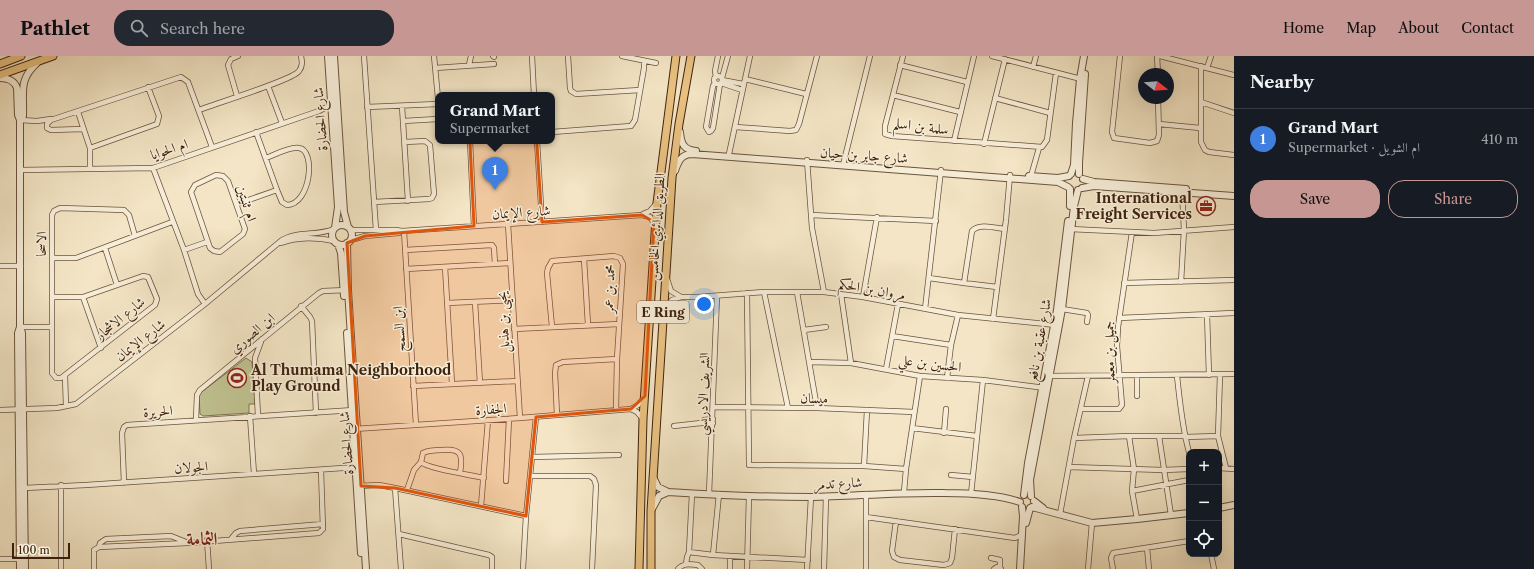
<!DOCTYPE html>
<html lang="en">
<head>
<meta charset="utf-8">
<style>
  body { margin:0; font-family:"Libre Caslon Text",Amiri,serif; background:#242831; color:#f1f3f6 }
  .controls { position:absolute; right:12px; bottom:12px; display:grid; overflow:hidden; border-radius:8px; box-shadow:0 4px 16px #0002 }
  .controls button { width:36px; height:36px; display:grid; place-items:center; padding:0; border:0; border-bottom:1px solid #363941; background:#171b24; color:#f1f3f6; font:20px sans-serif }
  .compass { position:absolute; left:1138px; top:12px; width:36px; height:36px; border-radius:50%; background:#171b24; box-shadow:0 4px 16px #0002; rotate:107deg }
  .scale { position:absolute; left:12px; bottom:10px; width:58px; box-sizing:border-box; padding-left:4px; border:2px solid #3f220e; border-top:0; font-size:11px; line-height:14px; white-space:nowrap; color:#3f220e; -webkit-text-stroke:3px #f7eed9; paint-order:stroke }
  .you { position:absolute; left:704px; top:248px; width:14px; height:14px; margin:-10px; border:3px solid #fff; border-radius:50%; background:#1a73e8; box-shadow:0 0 0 6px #1a73e833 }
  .badge { display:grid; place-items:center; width:26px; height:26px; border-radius:50%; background:#c59692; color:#fff; font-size:13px; font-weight:700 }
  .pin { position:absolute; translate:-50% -33px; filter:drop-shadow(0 1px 2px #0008) }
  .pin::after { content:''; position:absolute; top:21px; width:14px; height:12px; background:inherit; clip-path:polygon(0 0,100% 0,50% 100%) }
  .popup { position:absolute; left:435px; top:36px; width:120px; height:52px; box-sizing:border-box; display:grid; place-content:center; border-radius:8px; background:#171b24; filter:drop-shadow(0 1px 3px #0005); font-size:13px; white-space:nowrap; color:#9ea1a6 }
  .popup b { font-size:15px; color:#f1f3f6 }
  .popup::after { content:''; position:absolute; left:50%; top:100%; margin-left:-8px; border:8px solid transparent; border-top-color:#171b24 }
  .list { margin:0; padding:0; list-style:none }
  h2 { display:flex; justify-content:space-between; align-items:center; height:52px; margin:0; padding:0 16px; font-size:17px }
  h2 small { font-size:13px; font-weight:400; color:#9ea1a6 }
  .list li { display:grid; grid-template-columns:26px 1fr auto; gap:12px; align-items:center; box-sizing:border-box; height:60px; padding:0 16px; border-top:1px solid #363941 }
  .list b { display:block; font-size:15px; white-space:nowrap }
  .list p { margin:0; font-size:13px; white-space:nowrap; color:#9ea1a6 }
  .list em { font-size:13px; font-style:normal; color:#9ea1a6 }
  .actions { display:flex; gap:8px; padding:12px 16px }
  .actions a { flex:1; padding:9px 0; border:1px solid #c59692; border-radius:16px; text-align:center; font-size:14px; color:#c59692 }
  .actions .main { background:#c59692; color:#111 }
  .icon { flex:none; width:22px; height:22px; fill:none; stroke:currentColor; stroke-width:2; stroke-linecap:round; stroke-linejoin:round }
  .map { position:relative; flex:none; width:1234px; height:513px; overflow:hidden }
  header { display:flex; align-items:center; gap:24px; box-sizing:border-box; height:56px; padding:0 20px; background:#c59692; color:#111 }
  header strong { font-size:19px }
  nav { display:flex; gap:22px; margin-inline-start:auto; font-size:14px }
  .search { width:280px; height:36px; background:#242831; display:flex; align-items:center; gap:10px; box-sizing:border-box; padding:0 14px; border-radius:16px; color:#9ea1a6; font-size:15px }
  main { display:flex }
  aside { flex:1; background:#171b24 }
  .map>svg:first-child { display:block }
  .green { fill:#c0c391; stroke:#807250 }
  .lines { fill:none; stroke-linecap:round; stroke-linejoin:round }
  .minor-casing { stroke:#6c533c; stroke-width:6 }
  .tertiary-casing { stroke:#6c533c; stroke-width:8 }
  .primary-casing { stroke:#3f220e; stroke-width:9 }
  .minor { stroke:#f7eed9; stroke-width:4.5 }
  .tertiary { stroke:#f7eed9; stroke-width:6 }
  .primary { stroke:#eac282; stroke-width:7 }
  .marked { fill:#e0560c; fill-opacity:0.2; stroke:#e0560c; stroke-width:3; stroke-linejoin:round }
  .labels { text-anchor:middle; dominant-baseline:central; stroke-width:3; stroke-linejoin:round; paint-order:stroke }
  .shield { fill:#f7eed9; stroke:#765f4b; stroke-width:1 }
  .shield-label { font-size:13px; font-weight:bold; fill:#3f220e }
  .street-label { font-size:14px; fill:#3f220e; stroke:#f7eed9 }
  .poi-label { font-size:14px; font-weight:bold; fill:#3f220e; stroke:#f7eed9; text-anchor:end }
  .district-label { font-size:18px; font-weight:bold; fill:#7a1f14; stroke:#f7eed9 }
</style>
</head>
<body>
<header>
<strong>Pathlet</strong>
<div class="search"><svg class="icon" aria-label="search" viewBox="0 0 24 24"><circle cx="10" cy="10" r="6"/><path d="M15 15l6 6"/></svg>Search here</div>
<nav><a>Home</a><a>Map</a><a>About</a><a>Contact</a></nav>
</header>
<main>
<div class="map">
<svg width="1234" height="513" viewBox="0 0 1234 513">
  <rect width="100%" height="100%" fill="#f3e5c5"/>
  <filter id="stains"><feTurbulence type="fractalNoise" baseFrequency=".005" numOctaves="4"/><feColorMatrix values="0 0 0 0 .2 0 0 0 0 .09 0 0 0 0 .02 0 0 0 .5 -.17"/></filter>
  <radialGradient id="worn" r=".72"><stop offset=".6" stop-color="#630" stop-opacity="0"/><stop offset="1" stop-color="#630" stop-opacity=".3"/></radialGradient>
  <path class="green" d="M246 302 252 306 255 348H249V357L203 360 200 358 199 338Z"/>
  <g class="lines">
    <defs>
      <path id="minor" d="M364 0 376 174
        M434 0 438 42
        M493 0 494 1
        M532 0 534 39
        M568 0 570 32 571 35 576 38 640 34
        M622 0 656 7
        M903 0 885 70V78L892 80 1042 91 1047 84 1056 17
        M992 0 1081 23
        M1120 0 1112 76 1114 82 1150 87 1157 85 1159 79 1158 42
        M1157 0 1158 18
        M1160 0 1234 19
        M469 9 471 0
        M900 9 967 26
        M1201 10V86L1205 94 1209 96 1234 99
        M1033 11 1036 0
        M435 12 494 8
        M1207 12 1211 0
        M714 24a4 4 0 1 1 8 0a4 4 0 1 1-8 0Z
        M716 21 715 15 718 0
        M722 22 728 0
        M745 23 806 38
        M722 24 743 28
        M715 27 713 30 706 71 709 76 711 75 713 72 720 28
        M721 27 742 34
        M268 30 282 67
        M893 39 960 56
        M237 40 228 9 231 3 238 0
        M995 42 1050 57
        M1201 46 1234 57
        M402 50 408 145
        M367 51 438 48
        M199 54C214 48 293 24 299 15 303 10 302 5 301 0
        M78 56 90 92V113
        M20 64 37 65 51 63
        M403 65 438 63
        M1159 68 1200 72
        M735 71 790 75 796 74 799 68 817 0
        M83 73 51 74 47 72V68L51 64 181 21 188 26 212 91
        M256 76 277 134 282 146 287 149C311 148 316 94 299 92 291 90 274 99 266 102
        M552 76 631 70 635 64 644 12V5
        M470 85 474 170
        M537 85 542 166
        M954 85 974 0
        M984 88 1005 3
        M90 92 157 68 159 60 148 31
        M729 98 750 0
        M807 104 812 172 824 236
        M843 109 870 0
        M153 112 184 194 198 238 205 248
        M20 114 153 112 319 55 331 49
        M216 119 223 120 228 125 245 173 243 178 220 196 214 195 210 192 191 136 195 129Z
        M1031 120 1039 92
        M374 146 429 143 432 142 434 138 430 89 425 85 405 86
        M237 148 277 134
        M643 158 650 155 656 148
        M811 159 936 165
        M508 168 520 362
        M1070 173 1154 177 1234 171
        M351 174H396L402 175
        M404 175 416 369
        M351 184 365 180 399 177 402 175 642 159 650 161 655 168
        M281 187C297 181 318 181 334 185
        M105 192 117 229
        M184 194 207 186
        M405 194 492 189 494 192 495 208
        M52 202H76L172 166
        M584 203 588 269
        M0 210H21
        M445 211 452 328
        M406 213 510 207
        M929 222 964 227
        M667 223 671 235 681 241
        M1181 226 1184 174 1182 134
        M1124 227 1234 224
        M997 231 964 227 972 175C979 167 995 172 1004 173
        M764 236 788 352
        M797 236 817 352
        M747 237 749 409 864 410 906 413
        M841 238 851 307
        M52 241H83L143 220 148 221 157 243 155 249 61 322H56L52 317V159L54 155 60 152 124 154 129 159 135 180
        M83 241 101 292
        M863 241 877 161
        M475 246 480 327
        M447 247 513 244
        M301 250 310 261 312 265 316 357
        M664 253 672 244 681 241H698L764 236H824L863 241 958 259 1056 269
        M925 253 941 114
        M1062 253 1087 257 1088 259 1087 266
        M1207 258 1209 319
        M1119 262 1234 257
        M993 263 1006 164 1010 119
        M20 271H51
        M552 271 547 217 548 212 552 205 614 200 620 202 623 208 617 303 616 354
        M514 273 619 268
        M804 274 826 271
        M892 280 951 289
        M810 306 851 307 920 320 983 324 1045 332
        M886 313 898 248
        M1220 319 1218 380 1226 412
        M65 320 66 350
        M1047 320 1234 318
        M1137 320V340
        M1177 320C1180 346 1182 371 1189 396
        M947 322 951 289 958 259
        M413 330 517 325
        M714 351 817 352 914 356
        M631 353 637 356 643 363
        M1081 353H1119L1122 349 1117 290 1118 271 1132 176
        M0 354 57 352 76 348 205 248 282 184C297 175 317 180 334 173
        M557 359 555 317 556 309 563 306 617 303
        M250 360 254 418
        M258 360 255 302 262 283
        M196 364 197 339 200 334 319 237 323 235 347 234
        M701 367 704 364 713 363
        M674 370 701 367H713
        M912 372 977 380
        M354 373 520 362 631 353 638 349 644 342
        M944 377 946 353
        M1129 380 1134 413 1132 435 1137 463
        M1159 380 1171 459
        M1185 381 1218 380
        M1074 382 1129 380H1185
        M532 401 619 399
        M864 410 867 354
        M1069 411 1163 414 1189 413
        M1219 412 1234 413
        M460 417C463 399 462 392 442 394 436 394 429 394 423 397L421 406C428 413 472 419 484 422
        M951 419 973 421
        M530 420H590L594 423 596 429 592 513
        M506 425 509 363
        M124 427 122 377 124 371 127 369 354 354
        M61 429V513
        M358 430 379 429 395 432 526 460
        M24 432 86 429 358 411
        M395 432 401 513
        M407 434 414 414 421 406
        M1132 435 1189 424
        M904 436 906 413 920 320
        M709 438 717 240
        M866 438V513
        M971 438 983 324
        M481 450 488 364
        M1060 458 1074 382 1088 320
        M866 461 1015 482 1021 479
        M896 465 892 495 894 501 900 504 944 509 950 507 952 502 955 473
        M399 478 489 499 492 501V513
        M231 483 236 477 240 475 323 468
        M207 484 209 513
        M99 491 100 487 106 483 171 480 186 486
        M1147 492 1149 513
        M689 496 713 499 808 504
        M1211 498 1214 513
        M713 499 719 438
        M730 500V513
        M991 502 1000 504V512
        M0 503H22
        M686 508 687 501 689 496 692 438
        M94 513V494L99 491 188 487 319 477 323 473 321 414
        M523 513 526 460 536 361
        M678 513C683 507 691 508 698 509L702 513
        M747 513 749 440
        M807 513 811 441
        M824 513 826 440
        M994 513 997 511 1001 513
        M1088 513 1092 467
        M1113 513 1111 502 1113 497 1189 485"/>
      <path id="tertiary" d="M328 0 338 151 335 172
        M334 0 344 156 348 171
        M0 22C8 22 14 24 17 32L18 59 20 64
        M680 76C681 88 684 94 696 95
        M675 115C678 106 681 98 692 98L1058 126 1068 131
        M1071 118 1074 109 1076 67 1080 23 1084 0
        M1079 118V107L1085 18
        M1029 120 1058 122 1069 120
        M1083 123 1094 126 1186 133
        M1082 132 1094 130 1234 140
        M1070 150V133
        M332 179a10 10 0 1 1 20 0a10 10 0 1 1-20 0Z
        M347 187 348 234 366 513
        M338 188 341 197 344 240
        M20 271 18 277 20 513
        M347 277 361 497
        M653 421 658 431 668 436C715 439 763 441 811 441 856 440 900 436 945 437 970 437 996 438 1020 446
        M1024 439 1028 407 1057 254 1068 165
        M1031 440 1030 424 1062 253 1074 150 1078 134
        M1034 445 1043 452
        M1032 451 1092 467 1137 463 1189 457
        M1219 452 1234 449
        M652 453 659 440 668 436
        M1026 467 1030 452
        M25 513 22 277 20 271V64L23 60C24 37 18 24 37 7
        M1020 513 1023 460 1022 451"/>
      <path id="primary" d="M0 8 21 0
        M0 19 53 0
        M639 513 643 363 657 147 676 0
        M651 513V455L672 122 679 68 691 0"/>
    </defs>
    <use href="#minor" class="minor-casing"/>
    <use href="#tertiary" class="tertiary-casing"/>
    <use href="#primary" class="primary-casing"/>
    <use href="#minor" class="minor"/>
    <use href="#tertiary" class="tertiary"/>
    <use href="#primary" class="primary"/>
  </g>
  <path class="marked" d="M534 43 542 166 642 159 654 166 645 340 631 353 536 361 526 460 395 432 361 430 347 187 365 180 474 170 468 47Z"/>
  <defs>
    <symbol id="office-ring" viewBox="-11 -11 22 22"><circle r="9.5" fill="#f7eed9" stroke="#8f2418" stroke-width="1.5"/><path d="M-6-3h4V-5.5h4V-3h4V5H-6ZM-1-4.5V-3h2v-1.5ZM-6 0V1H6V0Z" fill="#8f2418"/></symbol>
    <symbol id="stadium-ring" viewBox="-11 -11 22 22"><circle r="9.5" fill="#f7eed9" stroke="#8f2418" stroke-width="1.5"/><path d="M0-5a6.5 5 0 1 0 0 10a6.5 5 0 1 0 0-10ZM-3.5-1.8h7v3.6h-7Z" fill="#8f2418"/></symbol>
  </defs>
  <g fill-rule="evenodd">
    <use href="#office-ring" x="1195" y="139" width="22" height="22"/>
    <use href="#stadium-ring" x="226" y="311" width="22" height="22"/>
  </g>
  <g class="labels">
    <rect class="shield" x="637" y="245" width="52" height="22" rx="3"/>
    <g class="shield-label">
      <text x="663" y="256">E Ring</text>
    </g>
    <g class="street-label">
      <text transform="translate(320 63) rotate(-94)">شارع الحضارة</text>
      <text transform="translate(921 70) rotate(7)">سلمة بن اسلم</text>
      <text transform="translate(169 93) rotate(-18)">ام الحوايا</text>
      <text transform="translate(864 99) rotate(4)">شارع جابر بن حيان</text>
      <text transform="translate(247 147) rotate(72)">ام ثنيتين</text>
      <text transform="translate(521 156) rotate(-4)">شارع الإيمان</text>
      <text transform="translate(656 171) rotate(-86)">الطريق الدائري الخامس</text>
      <text transform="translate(41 188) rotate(-90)">الاسحا</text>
      <text transform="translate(609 233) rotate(-88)">محمد بن عمر</text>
      <text transform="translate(872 233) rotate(10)">مروان بن الحكم</text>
      <text transform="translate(120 262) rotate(-39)">شارع الاشجار</text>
      <text transform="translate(503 266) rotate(-93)">يحيى بن هذيل</text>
      <text transform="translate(399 273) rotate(-94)">ابن السمح</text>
      <text transform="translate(252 277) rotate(-40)">ابن الصوري</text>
      <text transform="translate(140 284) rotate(-38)">شارع الإيمان</text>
      <text transform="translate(1039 284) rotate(-80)">شارع عقبة بن نافع</text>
      <text transform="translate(1109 296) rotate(-91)">جميل بن معمر</text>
      <text transform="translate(930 307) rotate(7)">الحسين بن علي</text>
      <text transform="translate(703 338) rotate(-88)">الشريف الادريسي</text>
      <text transform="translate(814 342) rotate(1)">ميسان</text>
      <text transform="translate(491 353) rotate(-4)">الجفارة</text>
      <text transform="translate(158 355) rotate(-4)">الحريرة</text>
      <text transform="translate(346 387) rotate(-94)">شارع الحضارة</text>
      <text transform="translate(191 411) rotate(-4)">الجولان</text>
      <text transform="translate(838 427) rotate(-3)">شارع تدمر</text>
    </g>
    <g class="poi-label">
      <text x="1192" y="142">International<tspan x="1192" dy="16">Freight Services</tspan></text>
      <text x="251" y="314" text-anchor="start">Al Thumama Neighborhood<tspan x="251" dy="16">Play Ground</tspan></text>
    </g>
    <g class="district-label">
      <text x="202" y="483">الثمامة</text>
    </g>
  </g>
  <rect width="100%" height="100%" filter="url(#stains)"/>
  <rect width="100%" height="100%" fill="url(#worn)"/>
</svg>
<div class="controls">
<button>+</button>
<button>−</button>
<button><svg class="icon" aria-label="locate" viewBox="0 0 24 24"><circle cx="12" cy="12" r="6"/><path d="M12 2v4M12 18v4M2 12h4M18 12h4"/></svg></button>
</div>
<svg class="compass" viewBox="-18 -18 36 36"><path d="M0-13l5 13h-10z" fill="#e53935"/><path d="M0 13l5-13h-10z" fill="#9ea1a6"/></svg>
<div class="scale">100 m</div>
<div class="you"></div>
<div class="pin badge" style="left:495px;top:134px;background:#3f7fe0">1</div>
<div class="popup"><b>Grand Mart</b>Supermarket</div>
</div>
<aside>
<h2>Nearby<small></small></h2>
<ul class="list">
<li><span class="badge" style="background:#3f7fe0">1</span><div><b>Grand Mart</b><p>Supermarket · ام الشويل</p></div><em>410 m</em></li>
</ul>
<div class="actions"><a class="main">Save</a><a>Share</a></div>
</aside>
</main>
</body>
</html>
